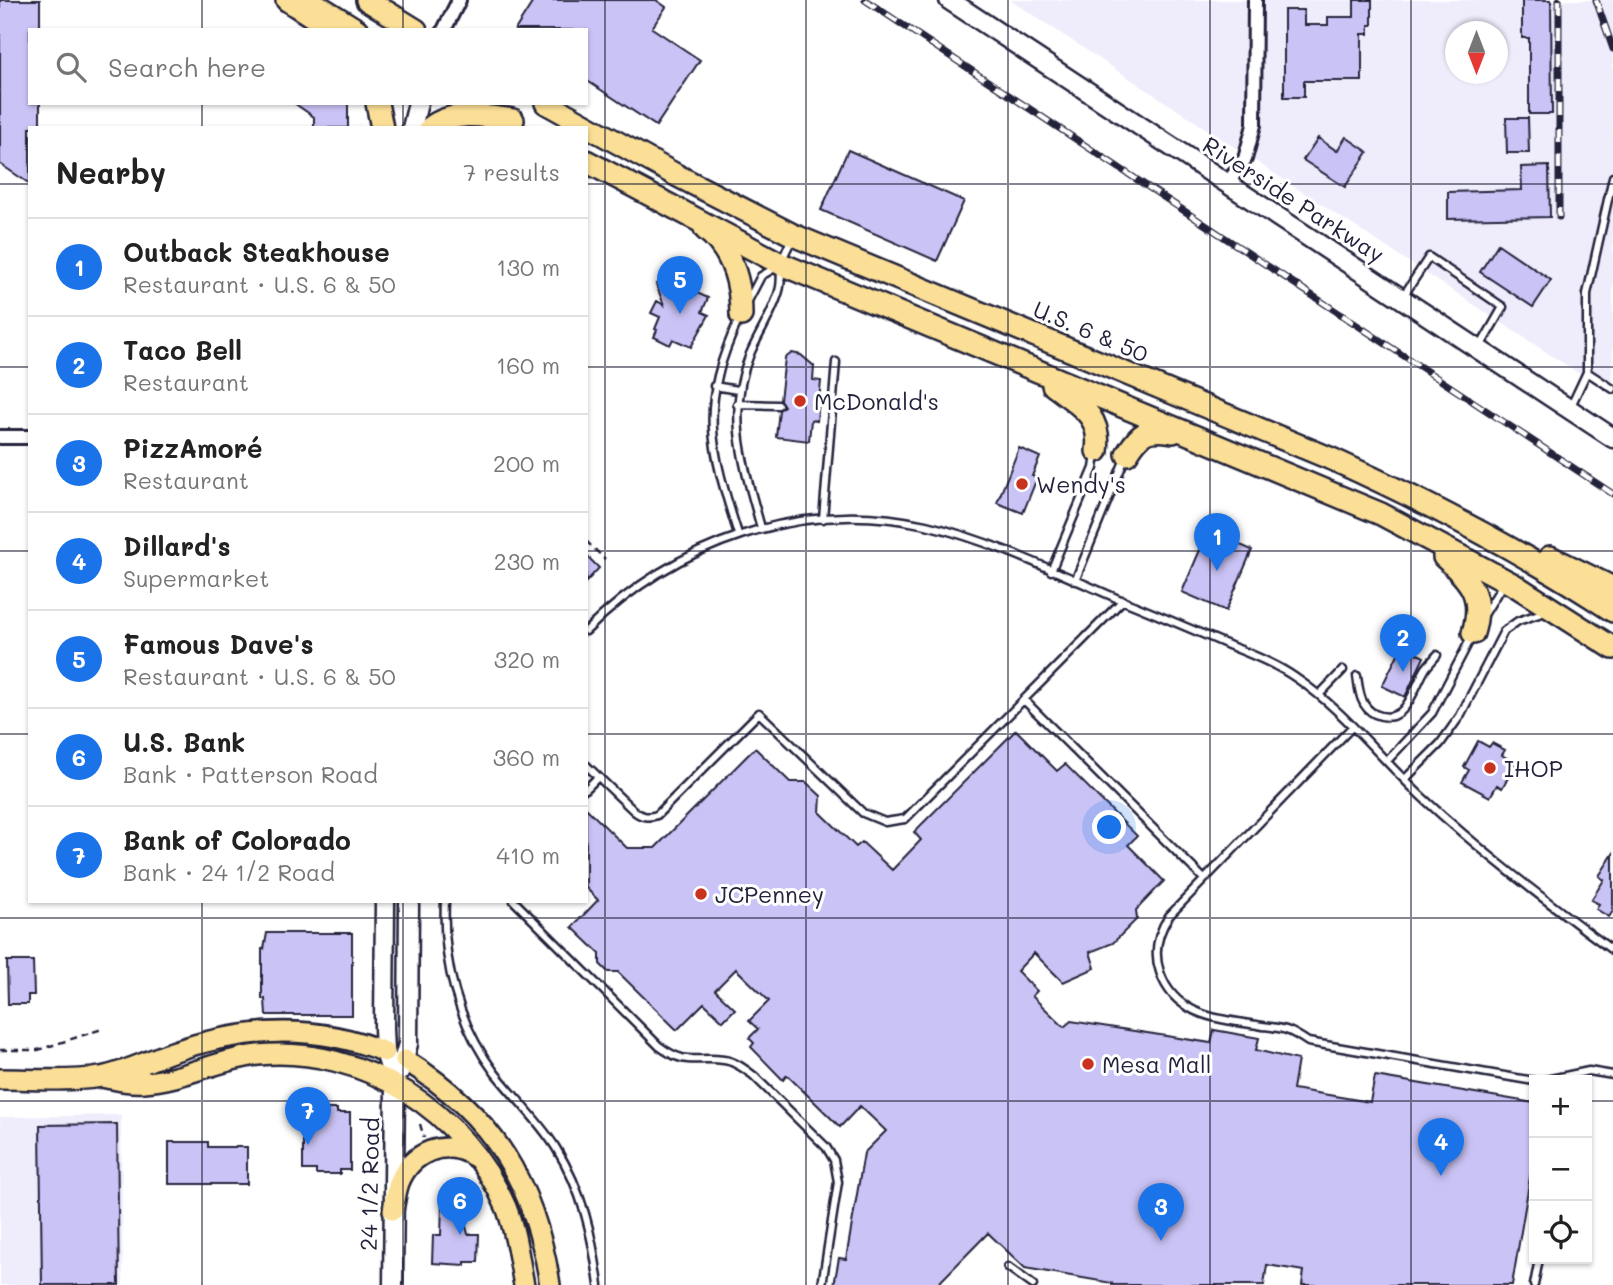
<!DOCTYPE html>
<html lang="en">
<head>
<meta charset="utf-8">
<style>
  body { margin:0; font-family:Mali,sans-serif; background:#f6f6f6; color:#222 }
  .controls { position:absolute; right:21px; bottom:21px; display:grid; overflow:hidden; border-radius:0px; box-shadow:0 2px 5px #0004 }
  .controls button { width:63px; height:63px; display:grid; place-items:center; padding:0; border:0; border-bottom:2px solid #e0e0e0; background:#fff; color:#222; font:35px sans-serif }
  .compass { position:absolute; left:1445px; top:21px; width:63px; height:63px; border-radius:50%; background:#fff; box-shadow:0 2px 5px #0004; rotate:180deg }
  .you { position:absolute; left:1110px; top:828px; width:24px; height:24px; margin:-18px; border:5px solid #fff; border-radius:50%; background:#1a73e8; box-shadow:0 0 0 10px #1a73e833 }
  .badge { display:grid; place-items:center; width:46px; height:46px; border-radius:50%; background:#1a73e8; color:#fff; font-size:23px; font-weight:700 }
  .pin { position:absolute; translate:-50% -58px; filter:drop-shadow(0 2px 4px #0008) }
  .pin::after { content:''; position:absolute; top:37px; width:24px; height:21px; background:inherit; clip-path:polygon(0 0,100% 0,50% 100%) }
  .list { margin:0; padding:0; list-style:none }
  h2 { display:flex; justify-content:space-between; align-items:center; height:91px; margin:0; padding:0 28px; font-size:30px }
  h2 small { font-size:23px; font-weight:400; color:#767676 }
  .list li { display:grid; grid-template-columns:46px 1fr auto; gap:21px; align-items:center; box-sizing:border-box; height:98px; padding:0 28px; border-top:2px solid #e0e0e0 }
  .list b { display:block; font-size:26px; white-space:nowrap }
  .list p { margin:0; font-size:23px; white-space:nowrap; color:#767676 }
  .list em { font-size:23px; font-style:normal; color:#767676 }
  .icon { flex:none; width:38px; height:38px; fill:none; stroke:currentColor; stroke-width:2; stroke-linecap:round; stroke-linejoin:round }
  .map { position:relative; flex:none; width:1613px; height:1285px; overflow:hidden }
  .search { position:absolute; background:#fff; box-shadow:0 2px 5px #0004; left:28px; top:28px; width:560px; height:77px; display:flex; align-items:center; gap:18px; box-sizing:border-box; padding:0 24px; border-radius:0px; color:#767676; font-size:26px }
  .panel { position:absolute; background:#fff; box-shadow:0 2px 5px #0004; left:28px; top:126px; width:560px; height:777px; border-radius:0px }
  .map>svg:first-child { display:block }
  .built { fill:#efedfc; fill-rule:evenodd }
  .building { fill:#cac3f5; stroke:#22223b; stroke-width:2 }
  .lines { fill:none; stroke-linecap:round; stroke-linejoin:round }
  .lane-casing { stroke:#22223b; stroke-width:11 }
  .street-casing { stroke:#22223b; stroke-width:18 }
  .secondary-casing { stroke:#22223b; stroke-width:23 }
  .primary-casing { stroke:#22223b; stroke-width:24 }
  .highway-casing { stroke:#22223b; stroke-width:26 }
  .path { stroke:#22223b; stroke-width:2.5; stroke-dasharray:7 5; stroke-linecap:butt }
  .lane { stroke:#fff; stroke-width:6 }
  .street { stroke:#fff; stroke-width:12 }
  .secondary { stroke:#fff; stroke-width:18 }
  .primary { stroke:#fbdf96; stroke-width:19 }
  .highway { stroke:#fbdf96; stroke-width:21 }
  .rail-casing { stroke:#22223b; stroke-width:7 }
  .rail { stroke:#fff; stroke-width:4.5; stroke-dasharray:13; stroke-linecap:butt }
  .grid { fill:none; stroke:#22223b; stroke-width:2; stroke-opacity:0.55 }
  .poi-dot { fill:#c8321e; stroke:#fff; stroke-width:2.5 }
  .labels { text-anchor:middle; dominant-baseline:central; stroke-width:6; stroke-linejoin:round; paint-order:stroke }
  .street-label { font-size:23px; fill:#22223b; stroke:#fff }
  .poi-label { font-size:23px; fill:#22223b; stroke:#fff; text-anchor:start }
</style>
</head>
<body>
<div class="map">
<svg width="1613" height="1285" viewBox="0 0 1613 1285">
  <rect width="100%" height="100%" fill="#fff"/>
  <filter id="ink" filterUnits="userSpaceOnUse"><feTurbulence type="fractalNoise" baseFrequency=".0143" numOctaves="2"/><feDisplacementMap in="SourceGraphic" scale="14" xChannelSelector="R" yChannelSelector="G"/><feConvolveMatrix kernelMatrix="1 2 1 2 8 2 1 2 1" color-interpolation-filters="sRGB"/></filter>
  <g filter="url(#ink)">
    <path class="built" d="M1010 0H1613V396ZM1456 32H1498V74H1456Z
      M121 1115 123 1285H0V1117Z"/>
    <path class="building" d="M0 0H40V30H30V103H40V128H30V184L0 164Z
      M534 0H656L666 7 652 28 700 60 656 126 586 80V30H515Z
      M1354 0H1372V25H1369V34H1362V81H1304V97H1284V10H1304V25H1328V17H1354Z
      M1522 0H1551L1552 114H1529V38H1522Z
      M294 103H348V128H314V117Z
      M1506 118H1528L1529 153H1507Z
      M1346 137 1368 152 1345 187 1303 160 1318 138 1337 151Z
      M848 150 964 201 937 261 821 210Z
      M1549 166 1550 217 1448 219V192L1522 190 1521 167Z
      M1498 244 1551 280 1533 307 1480 272Z
      M669 279 673 290 680 281 697 289 695 292 708 298 702 312 709 315 691 347 673 339 670 345 654 337 657 330 655 329 660 317 651 313 657 301 664 305 656 284Z
      M792 353 801 355 814 366 813 380 821 381 817 421 811 420 809 441 776 437 779 410 784 406 780 400 785 358Z
      M1019 448 1040 457 1032 476 1037 478 1023 513 997 503Z
      M1208 531 1252 550 1226 611 1182 592Z
      M586 555 599 568 586 582Z
      M1402 646 1424 657 1405 697 1382 686Z
      M1016 730 1057 771 1065 764 1137 836 1128 845 1164 881 1136 910 1137 919 1113 943 1090 952 1095 968 1063 982 1034 953 1017 971 1037 991 1032 996 1064 1027 1071 1021 1211 1043 1214 1030 1259 1038 1256 1050 1298 1060 1293 1089 1370 1102 1375 1076 1534 1103V1154L1512 1285H1302L1304 1271 1267 1265 1264 1285H1112V1283L1025 1268 988 1233 937 1285H834L839 1258 846 1259 864 1153 886 1131 860 1106 840 1127 787 1075 783 1080 751 1047 754 1043 749 1038 758 1029 749 1021 769 1001 736 969 715 990 735 1009 723 1021 704 1003 677 1030 618 972H608L600 964V954L572 927 598 900 586 888V808L627 848H655L755 748 790 782H806L821 796 820 812 856 847 862 842 892 870 921 840 914 832Z
      M1478 741 1489 747 1492 743 1505 750 1502 755 1516 764 1502 788 1497 785 1490 797 1462 782 1469 770 1464 767Z
      M1613 854V911L1609 917 1596 909 1599 904 1591 900 1604 880 1599 876Z
      M267 933H352V1015H266L265 999H262V949H264Z
      M7 961H33L34 995H28V1004H8Z
      M313 1109H337V1113H350V1170H340V1174H316V1170H303V1113H313Z
      M117 1124 119 1285H42L40 1125Z
      M169 1142H208V1147H247V1184H169Z
      M442 1203 460 1204 468 1234H479L478 1262H465V1265L432 1263 433 1235H441Z"/>
    <g class="lines">
      <defs>
        <path id="lane" d="M1402 298 1429 257 1503 307 1480 347
          M748 301 761 276 775 268
          M1587 372 1613 389
          M714 386 738 390
          M737 404 778 405
          M1570 408 1587 372V294L1613 177
          M823 519 836 362
          M761 528C745 469 725 414 750 354 759 333 773 313 779 291 782 282 780 273 781 264 783 256 788 247 792 239
          M738 534C710 446 698 405 740 317
          M1051 571 1094 468 1096 455
          M1075 581 1126 456
          M1484 615 1504 582
          M586 631C674 543 802 497 926 525 993 541 1058 573 1121 600 1156 614 1191 629 1226 644 1250 654 1275 663 1296 678 1344 710 1380 758 1422 797 1482 853 1548 902 1613 951
          M1357 676C1359 690 1360 707 1375 714 1407 728 1414 686 1426 668 1429 664 1433 660 1437 655
          M1319 695 1343 670
          M1024 700 1204 879
          M1352 727 1169 916C1158 933 1153 952 1160 972 1175 1018 1222 1019 1263 1026 1271 1027 1282 1028 1289 1031 1296 1034 1302 1038 1308 1042L1534 1081
          M1387 761 1432 713 1472 636
          M586 765 634 811C642 817 648 818 657 815L759 713 863 813 885 822 905 819 1123 600
          M1405 779 1440 744 1460 716 1504 631 1518 621 1548 611
          M586 789 598 777
          M445 901C442 962 458 1024 495 1073 515 1098 539 1121 556 1148 583 1192 592 1234 599 1285
          M514 901 659 1046C687 1067 695 1056 724 1060 735 1061 746 1070 754 1076L826 1147 834 1160 838 1182 822 1285
          M1546 1080 1589 1071 1613 1075
          M1008 1267 1033 1285
          M1534 1285 1539 1259"/>
        <path id="street" d="M444 30 459 0
          M1227 184 1245 159 1254 125 1255 0
          M0 437H30"/>
        <path id="secondary" d="M949 0 1613 438
          M412 128 418 103
          M385 901 384 1028 385 1052 395 1083 393 1285
          M400 1071 408 1044 409 901"/>
        <path id="primary" d="M405 1060C493 1115 535 1183 550 1285
          M102 1077C116 1080 130 1083 144 1082 183 1080 219 1059 258 1055 363 1045 465 1112 506 1207 516 1232 519 1259 524 1285
          M0 1079C33 1079 69 1082 101 1077 126 1072 149 1060 172 1052 242 1028 316 1023 385 1052
          M393 1210C395 1201 396 1191 399 1183 411 1152 446 1137 475 1157"/>
        <path id="highway" d="M287 0 318 20
          M309 0 357 30
          M367 0 416 30
          M377 103 382 128
          M546 103 676 175 793 235 1334 460C1431 504 1524 552 1613 611
          M430 128C453 109 487 116 513 120
          M586 161 781 264 1381 514 1516 586 1613 648
          M705 229C732 250 741 282 741 315
          M1053 385C1079 405 1102 415 1097 451
          M1127 454C1140 433 1147 427 1173 432
          M1444 551V557C1471 581 1484 596 1473 633
          M1550 557 1613 588"/>
      </defs>
      <use href="#lane" class="lane-casing"/>
      <use href="#street" class="street-casing"/>
      <use href="#secondary" class="secondary-casing"/>
      <use href="#primary" class="primary-casing"/>
      <use href="#highway" class="highway-casing"/>
      <path class="path" d="M586 541 605 559
        M0 1050H38L102 1029
        M420 1124 424 1138"/>
      <use href="#lane" class="lane"/>
      <use href="#street" class="street"/>
      <use href="#secondary" class="secondary"/>
      <use href="#primary" class="primary"/>
      <use href="#highway" class="highway"/>
      <defs>
        <path id="rail" d="M865 0 1613 494
          M1559 0V217
          M1596 0 1613 49"/>
      </defs>
      <use href="#rail" class="rail-casing"/>
      <use href="#rail" class="rail"/>
    </g>
  </g>
  <path class="grid" d="M202 0V30M403 0V30M605 0V1285M806 0V1285M1008 0V1285M1210 0V1285M1411 0V1285M202 103V128M403 103V128M0 184H30M586 184H1613M0 367H30M586 367H1613M0 551H30M586 551H1613M0 734H30M586 734H1613M202 901V1285M403 901V1285M0 918H1613M0 1101H1534M1587 1101H1613"/>
  <g class="poi-dot">
    <circle cx="800" cy="401" r="7"/>
    <circle cx="1022" cy="484" r="7"/>
    <circle cx="1490" cy="768" r="7"/>
    <circle cx="701" cy="894" r="7"/>
    <circle cx="1088" cy="1064" r="7"/>
  </g>
  <g class="labels">
    <g class="street-label">
      <text transform="translate(1294 199) rotate(33)">Riverside Parkway</text>
      <text transform="translate(1091 331) rotate(23)">U.S. 6 &amp; 50</text>
      <text transform="translate(369 1184) rotate(-89)">24 1/2 Road</text>
    </g>
    <g class="poi-label">
      <text x="814" y="401">McDonald's</text>
      <text x="1036" y="484">Wendy's</text>
      <text x="1504" y="768">IHOP</text>
      <text x="715" y="894">JCPenney</text>
      <text x="1102" y="1064">Mesa Mall</text>
    </g>
  </g>
</svg>
<div class="controls">
<button>+</button>
<button>−</button>
<button><svg class="icon" aria-label="locate" viewBox="0 0 24 24"><circle cx="12" cy="12" r="6"/><path d="M12 2v4M12 18v4M2 12h4M18 12h4"/></svg></button>
</div>
<svg class="compass" viewBox="-18 -18 36 36"><path d="M0-13l5 13h-10z" fill="#e53935"/><path d="M0 13l5-13h-10z" fill="#767676"/></svg>
<div class="you"></div>
<div class="pin badge" style="left:1217px;top:571px">1</div>
<div class="pin badge" style="left:1403px;top:672px">2</div>
<div class="pin badge" style="left:1161px;top:1241px">3</div>
<div class="pin badge" style="left:1441px;top:1176px">4</div>
<div class="pin badge" style="left:680px;top:314px">5</div>
<div class="pin badge" style="left:460px;top:1235px">6</div>
<div class="pin badge" style="left:308px;top:1145px">7</div>
<div class="search"><svg class="icon" aria-label="search" viewBox="0 0 24 24"><circle cx="10" cy="10" r="6"/><path d="M15 15l6 6"/></svg>Search here</div>
<section class="panel">
<h2>Nearby<small>7 results</small></h2>
<ul class="list">
<li><span class="badge">1</span><div><b>Outback Steakhouse</b><p>Restaurant · U.S. 6 &amp; 50</p></div><em>130 m</em></li>
<li><span class="badge">2</span><div><b>Taco Bell</b><p>Restaurant</p></div><em>160 m</em></li>
<li><span class="badge">3</span><div><b>PizzAmoré</b><p>Restaurant</p></div><em>200 m</em></li>
<li><span class="badge">4</span><div><b>Dillard's</b><p>Supermarket</p></div><em>230 m</em></li>
<li><span class="badge">5</span><div><b>Famous Dave's</b><p>Restaurant · U.S. 6 &amp; 50</p></div><em>320 m</em></li>
<li><span class="badge">6</span><div><b>U.S. Bank</b><p>Bank · Patterson Road</p></div><em>360 m</em></li>
<li><span class="badge">7</span><div><b>Bank of Colorado</b><p>Bank · 24 1/2 Road</p></div><em>410 m</em></li>
</ul>
</section>
</div>
</body>
</html>
